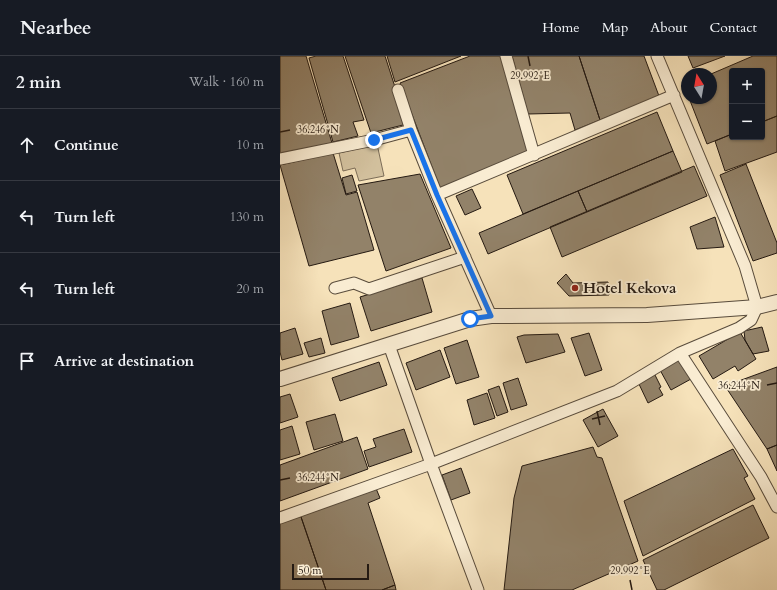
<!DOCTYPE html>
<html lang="en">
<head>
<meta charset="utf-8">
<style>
  body { margin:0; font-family:Cardo,serif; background:#242831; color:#f1f3f6 }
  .controls { position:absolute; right:12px; top:12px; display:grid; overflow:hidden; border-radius:4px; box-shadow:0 1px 3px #0004 }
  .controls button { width:36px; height:36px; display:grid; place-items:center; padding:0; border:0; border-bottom:1px solid #363941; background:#171b24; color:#f1f3f6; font:20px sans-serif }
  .compass { position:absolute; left:401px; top:12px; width:36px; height:36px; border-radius:50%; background:#171b24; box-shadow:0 1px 3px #0004; rotate:349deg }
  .scale { position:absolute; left:12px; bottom:10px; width:77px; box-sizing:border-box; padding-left:4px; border:2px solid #251a12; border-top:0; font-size:11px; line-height:14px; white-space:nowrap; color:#251a12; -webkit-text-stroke:3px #f9ecd2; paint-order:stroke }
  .stop { position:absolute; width:12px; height:12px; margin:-9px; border:3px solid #1a73e8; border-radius:50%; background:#fff }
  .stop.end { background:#1a73e8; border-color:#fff; box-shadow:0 1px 4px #0008 }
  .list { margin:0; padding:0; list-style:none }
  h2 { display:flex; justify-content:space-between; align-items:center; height:52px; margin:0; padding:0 16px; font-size:17px }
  h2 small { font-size:13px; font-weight:400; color:#9ea1a6 }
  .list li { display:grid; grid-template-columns:26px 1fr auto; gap:12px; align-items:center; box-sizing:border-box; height:72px; padding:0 16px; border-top:1px solid #363941 }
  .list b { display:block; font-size:15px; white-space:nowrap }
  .list em { font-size:13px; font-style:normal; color:#9ea1a6 }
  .icon { flex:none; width:22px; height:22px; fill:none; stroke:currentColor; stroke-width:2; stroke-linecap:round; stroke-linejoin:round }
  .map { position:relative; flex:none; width:497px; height:534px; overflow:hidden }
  header { display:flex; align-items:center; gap:24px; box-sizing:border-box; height:56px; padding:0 20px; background:#171b24; border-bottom:1px solid #363941 }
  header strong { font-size:19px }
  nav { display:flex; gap:22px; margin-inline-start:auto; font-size:14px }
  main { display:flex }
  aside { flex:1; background:#171b24 }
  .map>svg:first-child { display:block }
  .green { fill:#d2c09d; stroke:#7c6d58 }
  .building { fill:#928269; stroke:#251a12 }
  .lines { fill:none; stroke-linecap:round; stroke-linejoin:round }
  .minor-casing { stroke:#594c3c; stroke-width:13 }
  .tertiary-casing { stroke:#594c3c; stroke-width:16 }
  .minor { stroke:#f9ecd2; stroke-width:11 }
  .tertiary { stroke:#f9ecd2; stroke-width:14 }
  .route { stroke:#1a73e8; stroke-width:5 }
  .ticks { fill:none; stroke:#251a12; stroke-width:1.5 }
  .poi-dot { fill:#8f2418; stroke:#f9ecd2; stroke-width:1.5 }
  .labels { text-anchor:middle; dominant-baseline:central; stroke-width:3.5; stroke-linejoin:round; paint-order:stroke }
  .poi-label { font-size:15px; font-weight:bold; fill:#251a12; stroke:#f9ecd2; text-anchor:start }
  .ticks-label { font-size:10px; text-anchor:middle; fill:#251a12; stroke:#f9ecd2; stroke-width:3.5; stroke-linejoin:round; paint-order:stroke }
</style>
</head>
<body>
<header>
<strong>Nearbee</strong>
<nav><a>Home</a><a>Map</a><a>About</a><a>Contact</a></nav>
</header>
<main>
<aside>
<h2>2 min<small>Walk · 160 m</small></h2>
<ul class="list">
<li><svg class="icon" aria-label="ahead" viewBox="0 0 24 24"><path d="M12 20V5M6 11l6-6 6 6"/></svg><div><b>Continue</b></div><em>10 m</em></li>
<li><svg class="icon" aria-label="left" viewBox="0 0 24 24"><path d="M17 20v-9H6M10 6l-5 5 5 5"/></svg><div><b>Turn left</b></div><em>130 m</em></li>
<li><svg class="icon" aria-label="left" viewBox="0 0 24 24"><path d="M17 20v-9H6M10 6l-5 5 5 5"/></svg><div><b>Turn left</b></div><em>20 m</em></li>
<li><svg class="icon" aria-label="arrive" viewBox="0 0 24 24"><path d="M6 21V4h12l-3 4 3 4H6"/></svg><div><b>Arrive at destination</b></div></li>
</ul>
</aside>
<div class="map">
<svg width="497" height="534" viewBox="0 0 497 534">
  <rect width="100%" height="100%" fill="#f6e2ba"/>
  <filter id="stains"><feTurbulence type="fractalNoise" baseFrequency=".005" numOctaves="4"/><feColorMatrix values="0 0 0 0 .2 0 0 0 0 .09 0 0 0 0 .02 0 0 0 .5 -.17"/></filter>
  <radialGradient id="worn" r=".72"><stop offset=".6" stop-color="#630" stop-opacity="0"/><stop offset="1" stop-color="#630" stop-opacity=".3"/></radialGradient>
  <path class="green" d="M97 88 104 120 79 125 75 112 63 115 59 97Z"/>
  <path class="building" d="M0 0H26L52 87 0 98Z
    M36 0H63L84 64 73 66 78 80 53 86 29 2Z
    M65 0H105L127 68 91 77Z
    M107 0H181L115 26Z
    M190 0H221L250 95 160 132 120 27Z
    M232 0H299L320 64 295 74 290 57 248 58Z
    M299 0H364L379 40 320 64Z
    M408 0H445L413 12Z
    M473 0H497V60L482 66V15H452V78L427 88 409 42H431V18Z
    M377 56 393 95 243 158 227 119Z
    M497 60V96L445 115 435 85 452 78V81H482V66Z
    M393 95 402 116 307 156 298 135Z
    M53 97 66 139 77 136 94 194 29 210 0 109Z
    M466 108 497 187V197L473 205 440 119Z
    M414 110 427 140 282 201 270 171Z
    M140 118 171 192 106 215 78 129Z
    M72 119 77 135 66 138 62 122Z
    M192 133 201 152 185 159 176 140Z
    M298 135 307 156 208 198 199 177Z
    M435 161 444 191 417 193 410 171Z
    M286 218 293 227 328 226 329 239 289 240 277 227Z
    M142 222 152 256 91 275 80 241Z
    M70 247 79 281 51 289 42 255Z
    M482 271 489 295 473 298 465 284 464 275Z
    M15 272 23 298 2 304 0 296V277Z
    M460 276 476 303 458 315 455 310 433 323 419 300Z
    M309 277 322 314 305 320 291 282Z
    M278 278 285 296 246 307 237 281 244 279Z
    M41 282 45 297 29 301 24 287Z
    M187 284 199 321 176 328 164 292Z
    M160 294 170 321 136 334 126 307Z
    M400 303 411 323 391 334 380 314Z
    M99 306 107 329 60 345 52 322Z
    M497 311V389L487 393 445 330Z
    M374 317 381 331 379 332 383 339 368 347 358 326Z
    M238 322 247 349 231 354 223 327Z
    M219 330 228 356 217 360 208 334Z
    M207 337 215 362 194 369 187 344Z
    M10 338 18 361 0 367V341Z
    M323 353 338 380 318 391 303 364Z
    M55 358 63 385 34 394 26 366Z
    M12 370 20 398 0 404V374Z
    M124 373 132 396 89 411 84 395 96 391 93 383Z
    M77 381 88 413 0 445V409Z
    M497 389V415L487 393Z
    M313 391 317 401 322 402 358 505 292 534H224L234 442 242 410Z
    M453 393 468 420 464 422 475 443 363 500 344 445Z
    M181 412 190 437 171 444 162 419Z
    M95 430 100 442 88 447 115 529 102 534H46L20 458Z
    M473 449 489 482 384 534H377L363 504Z
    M20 458 46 534H0V466Z
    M115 529 116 534H102Z"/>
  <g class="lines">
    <defs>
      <path id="minor" d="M226 0 254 99
        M118 34 131 74
        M0 103 94 84 131 74 157 139 211 260
        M157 139 394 39
        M55 232 74 227 89 233 185 201
        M109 289 151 408 198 534
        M400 297 481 421 497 451
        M0 462 151 408 337 335 400 297 459 272 471 264 477 251 465 210 377 0"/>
      <path id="tertiary" d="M0 323 190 263 211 260 367 259 477 251 497 246"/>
    </defs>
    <use href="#minor" class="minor-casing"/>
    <use href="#tertiary" class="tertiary-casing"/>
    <use href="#minor" class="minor"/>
    <use href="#tertiary" class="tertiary"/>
  </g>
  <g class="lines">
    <path class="route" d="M94 84 131 74 157 139 211 260 190 263"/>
  </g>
  <path class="ticks" d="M248 0 250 10M0 76 10 74M487 329 497 327M317 355 320 369M312 363 325 360M0 424 10 422M350 524 352 534"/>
  <circle class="poi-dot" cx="295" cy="232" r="4"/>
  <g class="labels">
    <g class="poi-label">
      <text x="303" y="232">Hotel Kekova</text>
    </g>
  </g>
  <g class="ticks-label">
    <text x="250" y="23">29.992°E</text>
    <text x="38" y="77">36.246°N</text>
    <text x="459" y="333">36.244°N</text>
    <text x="38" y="425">36.244°N</text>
    <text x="350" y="518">29.992°E</text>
  </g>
  <rect width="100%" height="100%" filter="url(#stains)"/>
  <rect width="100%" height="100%" fill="url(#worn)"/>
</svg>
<div class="controls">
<button>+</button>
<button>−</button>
</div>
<svg class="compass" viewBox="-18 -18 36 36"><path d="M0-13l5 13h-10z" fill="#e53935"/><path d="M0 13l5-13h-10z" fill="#9ea1a6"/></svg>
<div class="scale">50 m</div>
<div class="stop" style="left:190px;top:263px"></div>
<div class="stop end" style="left:94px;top:84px"></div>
</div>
</main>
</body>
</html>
